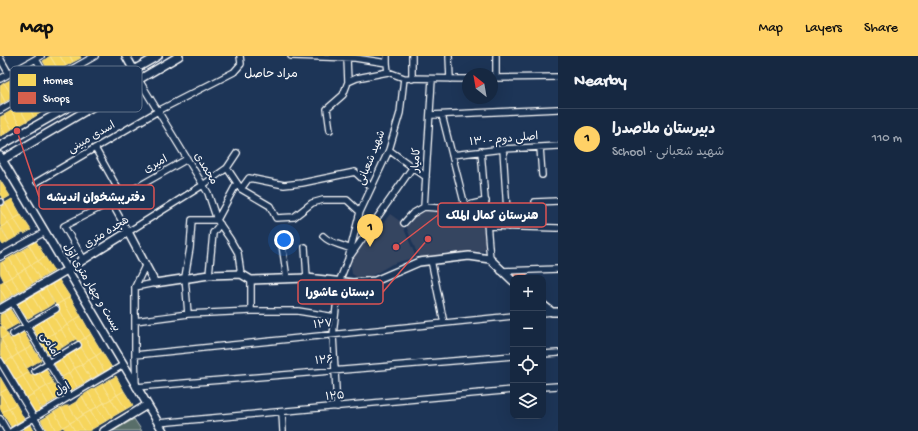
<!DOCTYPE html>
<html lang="en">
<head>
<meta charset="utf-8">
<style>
  body { margin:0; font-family:"Gochi Hand","Playpen Sans Arabic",sans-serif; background:#1f3048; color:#f1f3f6 }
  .controls { position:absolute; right:12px; bottom:12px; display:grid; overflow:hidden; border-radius:8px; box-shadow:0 4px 16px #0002 }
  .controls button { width:36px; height:36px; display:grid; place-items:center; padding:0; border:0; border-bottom:1px solid #35445a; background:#162841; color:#f1f3f6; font:20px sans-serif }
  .compass { position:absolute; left:462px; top:12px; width:36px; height:36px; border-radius:50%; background:#162841; box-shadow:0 4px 16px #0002; rotate:329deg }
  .you { position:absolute; left:284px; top:184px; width:14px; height:14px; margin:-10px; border:3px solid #fff; border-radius:50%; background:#1a73e8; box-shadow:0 0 0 6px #1a73e833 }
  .badge { display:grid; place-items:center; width:26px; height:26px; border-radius:50%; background:#ffd166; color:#111; font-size:13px; font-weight:700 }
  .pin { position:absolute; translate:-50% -33px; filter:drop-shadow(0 1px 2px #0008) }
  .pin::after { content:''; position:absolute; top:21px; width:14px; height:12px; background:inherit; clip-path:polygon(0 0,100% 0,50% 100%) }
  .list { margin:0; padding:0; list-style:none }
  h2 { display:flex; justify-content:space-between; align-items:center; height:52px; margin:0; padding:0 16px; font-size:17px }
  h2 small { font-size:13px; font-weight:400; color:#9ea6b1 }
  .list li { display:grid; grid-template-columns:26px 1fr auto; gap:12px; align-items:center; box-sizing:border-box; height:60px; padding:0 16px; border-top:1px solid #35445a }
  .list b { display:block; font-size:15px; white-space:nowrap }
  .list p { margin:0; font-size:13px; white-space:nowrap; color:#9ea6b1 }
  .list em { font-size:13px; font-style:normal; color:#9ea6b1 }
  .icon { flex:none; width:22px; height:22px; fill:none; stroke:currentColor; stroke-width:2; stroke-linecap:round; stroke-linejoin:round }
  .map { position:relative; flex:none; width:558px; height:375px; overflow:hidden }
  header { display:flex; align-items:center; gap:24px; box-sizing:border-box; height:56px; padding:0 20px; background:#ffd166; color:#111 }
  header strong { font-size:19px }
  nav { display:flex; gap:22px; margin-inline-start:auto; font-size:14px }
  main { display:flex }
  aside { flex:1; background:#162841 }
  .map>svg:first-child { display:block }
  .built { fill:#354461 }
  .green { fill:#586e69; stroke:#acb6b4 }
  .homes { fill:#f6d55c; stroke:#f9e28d }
  .shops { fill:#d6604d; stroke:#e29082 }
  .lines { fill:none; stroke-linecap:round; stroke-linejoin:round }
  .minor-casing { stroke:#fff; stroke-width:8 }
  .tertiary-casing { stroke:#fff; stroke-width:10 }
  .minor { stroke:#1d3557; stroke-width:5.5 }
  .tertiary { stroke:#1d3557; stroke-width:7 }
  .labels { text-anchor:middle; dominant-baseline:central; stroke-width:4; stroke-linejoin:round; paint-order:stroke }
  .street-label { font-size:11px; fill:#fff; stroke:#1d3557 }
  .neighbourhood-label { font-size:12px; fill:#fff; stroke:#1d3557 }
  .key { fill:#1d3557; stroke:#617289; stroke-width:1 }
  .key-label { font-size:11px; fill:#fff }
  .leader { fill:none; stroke:#de5353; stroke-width:1.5 }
  .callout-dot { fill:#de5353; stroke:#1d3557; stroke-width:1.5 }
  .callout { fill:#1d3557; stroke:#de5353; stroke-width:1.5 }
  .callout-label { font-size:12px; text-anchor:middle; font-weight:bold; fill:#fff }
</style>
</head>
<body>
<header>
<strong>Map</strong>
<nav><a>Map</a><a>Layers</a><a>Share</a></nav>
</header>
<main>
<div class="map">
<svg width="558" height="375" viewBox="0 0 558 375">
  <rect width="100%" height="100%" fill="#1d3557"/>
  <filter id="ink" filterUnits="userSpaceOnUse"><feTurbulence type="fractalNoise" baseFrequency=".025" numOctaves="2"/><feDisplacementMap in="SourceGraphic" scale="8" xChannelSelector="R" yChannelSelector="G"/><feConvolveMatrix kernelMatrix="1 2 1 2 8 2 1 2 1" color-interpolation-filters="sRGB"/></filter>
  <g filter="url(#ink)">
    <path class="built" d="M483 148 486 195 446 197 419 202 406 170 418 158 426 155 441 156 455 155Z
      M390 158 401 166 416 201 392 208 370 221H357L352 218 351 211 352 202 371 176 374 180Z"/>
    <path class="green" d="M134 363 142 375H113Z"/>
    <path class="homes" d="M50 0H60L66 10 59 15Z
      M50 0 59 15 51 19 43 5Z
      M60 0H70L73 6 66 10Z
      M70 0H80L81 2 73 6Z
      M12 23 20 37 13 41 4 27Z
      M4 27 13 41 5 46 0 36V30Z
      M0 36 5 46 0 49Z
      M33 42 42 56 34 61 26 46Z
      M26 46 34 61 27 65 19 51Z
      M19 51 27 65 20 69 11 55Z
      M11 55 20 69 12 73 4 59Z
      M4 59 12 73 5 78 0 69V61Z
      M0 69 5 78 0 80Z
      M0 124 10 140 3 144 0 138Z
      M12 143 21 159 14 163 5 147Z
      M6 148 14 163 8 167 0 154V151Z
      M0 154 8 167 1 171 0 169Z
      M21 159 31 174 24 178 14 163Z
      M14 163 23 177 16 181 8 167Z
      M8 167 16 181 9 185 1 171Z
      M0 171 9 185 3 189 0 185Z
      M36 185 45 201 38 205 29 189Z
      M30 190 38 205 31 209 23 194Z
      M23 194 31 209 25 213 16 198Z
      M16 198 25 213 18 217 9 202Z
      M45 201 54 215 47 219 38 205Z
      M9 202 18 217 11 221 2 206Z
      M38 205 47 219 40 223 31 209Z
      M2 206 11 221 4 225 0 217V207Z
      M31 209 40 223 33 227 25 213Z
      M25 213 33 227 27 231 18 217Z
      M18 217 27 231 20 235 11 221Z
      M11 221 20 235 13 239 4 225Z
      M59 224 70 241 63 245 52 228Z
      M4 225 13 239 6 243 0 233V227Z
      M52 228 63 245 56 249 46 232Z
      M46 232 54 247 48 251 39 236Z
      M0 233 6 243 0 247Z
      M39 236 48 251 41 255 32 240Z
      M32 240 41 255 34 259 25 244Z
      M70 241 81 260 74 264 63 245Z
      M25 244 34 259 27 263 18 248Z
      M63 245 74 264 67 269 56 249Z
      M10 253 19 267 12 271 4 257Z
      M59 254 67 269 61 273 52 258Z
      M4 257 12 271 5 275 0 266V259Z
      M52 258 61 273 54 277 45 262Z
      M81 260 91 278 85 282 74 264Z
      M45 262 54 277 47 281 38 266Z
      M74 264 85 282 78 286 67 269Z
      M38 266 47 281 40 285 32 270Z
      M67 269 76 283 69 287 61 273Z
      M2 270 8 279 1 283 0 271Z
      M61 273 69 287 63 291 54 277Z
      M23 275 32 290 25 294 17 279Z
      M54 277 63 291 56 295 47 281Z
      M91 278 102 296 96 300 85 282Z
      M8 279 18 298 12 302 1 283Z
      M17 279 25 294 18 298 10 283Z
      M47 281 56 295 49 299 40 285Z
      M85 282 96 300 89 304 78 286Z
      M1 283 12 302 5 306 0 297Z
      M32 290 41 304 34 308 25 294Z
      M80 290 89 304 82 309 73 294Z
      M25 294 34 308 27 312 18 298Z
      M73 294 82 309 75 312 67 298Z
      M102 296 112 312 105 316 96 300Z
      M18 298 29 316 23 320 12 302Z
      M67 298 75 312 69 317 60 302Z
      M96 300 104 315 98 319 89 304Z
      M12 302 23 320 16 324 5 306Z
      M60 302 69 317 62 321 53 306Z
      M89 304 98 319 91 323 82 309Z
      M82 309 91 323 84 327 75 312Z
      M45 311 53 326 47 330 38 315Z
      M75 312 84 327 77 331 69 317Z
      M38 315 47 330 40 334 31 319Z
      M29 316 40 334 33 338 23 320Z
      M69 317 77 331 70 335 62 321Z
      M23 320 33 338 26 342 16 324Z
      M116 320 124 335 117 339 109 324Z
      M0 321 7 333 0 337Z
      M109 324 117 339 111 343 102 328Z
      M53 326 62 340 55 344 47 330Z
      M102 328 111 343 104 347 95 332Z
      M47 330 55 344 48 348 40 334Z
      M95 332 104 347 97 351 88 336Z
      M7 333 16 348 9 352 0 337Z
      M40 334 48 348 42 352 33 338Z
      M124 335 133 349 126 353 117 339Z
      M88 336 97 351 90 355 82 340Z
      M0 337 9 352 2 356 0 352Z
      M33 338 42 354 36 358 26 342Z
      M117 339 126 353 119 357 111 343Z
      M82 340 90 355 83 359 76 346 79 342Z
      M111 343 119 357 112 361 104 347Z
      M76 346 83 359 77 363 69 350Z
      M104 347 112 361 106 365 97 351Z
      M16 348 24 363 17 367 9 352Z
      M65 350H69L77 363 70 367 61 352Z
      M97 351 106 365 99 369 90 355Z
      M9 352 17 367 11 371 2 356Z
      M61 352 70 367 63 371 54 356Z
      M90 355 99 369 92 373 83 359Z
      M54 356 63 371 56 375 48 360Z
      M83 359 92 373 89 375H84L77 363Z
      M48 360 56 375H47L41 364Z
      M77 363 84 375H75L70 367Z
      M70 367 75 375H66L63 371Z
      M30 369 33 375H24L23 373Z"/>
    <path class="shops" d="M513 215H527V222H516L511 219Z"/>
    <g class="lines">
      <defs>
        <path id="minor" d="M291 0 355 2 387 7 388 16 404 22
          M449 0 450 23
          M0 2 9 18
          M347 2 348 26
          M36 3 65 54
          M387 7V0
          M492 22 558 21
          M496 22V0
          M0 23 41 0
          M412 23V0
          M139 24 208 137 217 164 230 183 238 197 241 218
          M0 54 95 0
          M430 59 558 53
          M442 59 465 150
          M330 74 327 53 343 39 348 26 357 22 388 16
          M540 91 542 119
          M95 92 122 140
          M503 93 508 171
          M389 94 426 121
          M481 95 490 203
          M452 99 503 93 558 90
          M227 112 241 133 270 150 276 162 294 161 312 147 323 144H347L360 156
          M37 126 158 55 234 16 241 8 240 0
          M241 133 249 122 284 129 302 127 355 116 371 131
          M0 146H1
          M111 146 128 176 203 129 227 112 237 97
          M535 146 558 145
          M424 151 432 23
          M404 167 412 158 424 151 451 153 486 145
          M488 170 558 172
          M323 180C332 189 339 187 351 193
          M282 189 287 223
          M305 191 307 222
          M351 199 412 112
          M0 201 45 176
          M84 204 64 170 111 146 187 103
          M431 204 444 267
          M145 210 135 231 155 227
          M501 215 558 213
          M209 219 213 177 220 168
          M135 231V299L136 331 513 300
          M12 246 69 341
          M251 255H298L335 261
          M543 257 552 256
          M188 258 185 221 190 192 192 164H217L237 127
          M135 265 188 258 251 255V224
          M13 278 56 253
          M543 298 558 297
          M135 299 513 260
          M0 305 42 375
          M35 315 78 289
          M543 331 558 330
          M337 351 333 279 339 226 348 203 360 156 389 94 400 57 404 22 468 23
          M282 356 283 375
          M0 363 7 375
          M158 367 513 334
          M12 375 123 309"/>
        <path id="tertiary" d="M126 0 136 18
          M0 90 158 0
          M0 100 163 375
          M2 104 179 0
          M543 249 552 256H558
          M0 253 67 214 128 176 155 227 209 219 241 218 251 224 307 222 353 227 375 225 419 206 469 200 490 203 513 225
          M104 375 147 349"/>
      </defs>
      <use href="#minor" class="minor-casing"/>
      <use href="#tertiary" class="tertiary-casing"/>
      <use href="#minor" class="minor"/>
      <use href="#tertiary" class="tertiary"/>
    </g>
  </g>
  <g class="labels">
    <g class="street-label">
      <text transform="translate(92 82) rotate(-30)">اسدی مبینی</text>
      <text transform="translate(504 84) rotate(-5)">اصلی دوم - ۱۳۰</text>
      <text transform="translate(372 102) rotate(-68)">شهید شعبانی</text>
      <text transform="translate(417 104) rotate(-87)">کامیار</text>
      <text transform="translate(156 109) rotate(-29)">امیری</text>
      <text transform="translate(205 113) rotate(59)">محمدی</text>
      <text transform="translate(107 177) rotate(-32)">هجده متری</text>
      <text transform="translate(91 232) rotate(59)">بیست و چهار متری اول</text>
      <text transform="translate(323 269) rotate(-6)">۱۲۷</text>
      <text transform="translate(49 289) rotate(59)">امامی</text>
      <text transform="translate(324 305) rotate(-5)">۱۲۶</text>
      <text transform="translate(63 334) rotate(-31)">اول</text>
      <text transform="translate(335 341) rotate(-5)">۱۲۵</text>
    </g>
    <g class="neighbourhood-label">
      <text x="271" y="19">مراد حاصل</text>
    </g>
  </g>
  <rect x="10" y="10" width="132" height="46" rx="6" class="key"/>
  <rect x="18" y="18" width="18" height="12" fill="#f6d55c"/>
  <rect x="18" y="36" width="18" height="12" fill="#d6604d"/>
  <g class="key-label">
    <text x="43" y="28">Homes</text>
    <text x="43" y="46">Shops</text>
  </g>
  <path class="leader" d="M17 75L39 141M396 191L438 159M428 183L383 236"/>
  <g class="callout-dot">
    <circle cx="17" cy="75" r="4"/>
    <circle cx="396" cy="191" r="4"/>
    <circle cx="428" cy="183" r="4"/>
  </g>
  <g class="callout">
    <rect x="39" y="129" width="115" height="24" rx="4"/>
    <rect x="438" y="147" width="108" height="24" rx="4"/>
    <rect x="298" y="224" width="85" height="24" rx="4"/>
  </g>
  <g class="callout-label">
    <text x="96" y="145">دفترپبشخوان اندیشه</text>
    <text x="492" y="163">هنرستان کمال الملک</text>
    <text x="340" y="240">دبستان عاشورا</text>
  </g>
</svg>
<div class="controls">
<button>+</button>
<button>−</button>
<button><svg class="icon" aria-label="locate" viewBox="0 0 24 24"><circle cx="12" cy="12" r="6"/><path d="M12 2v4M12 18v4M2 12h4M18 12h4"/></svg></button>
<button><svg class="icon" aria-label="layers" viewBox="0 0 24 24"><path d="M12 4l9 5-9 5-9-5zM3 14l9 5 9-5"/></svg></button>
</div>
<svg class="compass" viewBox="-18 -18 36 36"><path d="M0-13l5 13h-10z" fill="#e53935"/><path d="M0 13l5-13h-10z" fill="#9ea6b1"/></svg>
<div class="you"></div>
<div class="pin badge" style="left:370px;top:191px">1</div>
</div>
<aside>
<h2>Nearby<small></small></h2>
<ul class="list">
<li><span class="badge">1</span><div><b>دبیرستان ملاصدرا</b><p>School · شهید شعبانی</p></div><em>110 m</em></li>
</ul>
</aside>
</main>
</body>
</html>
